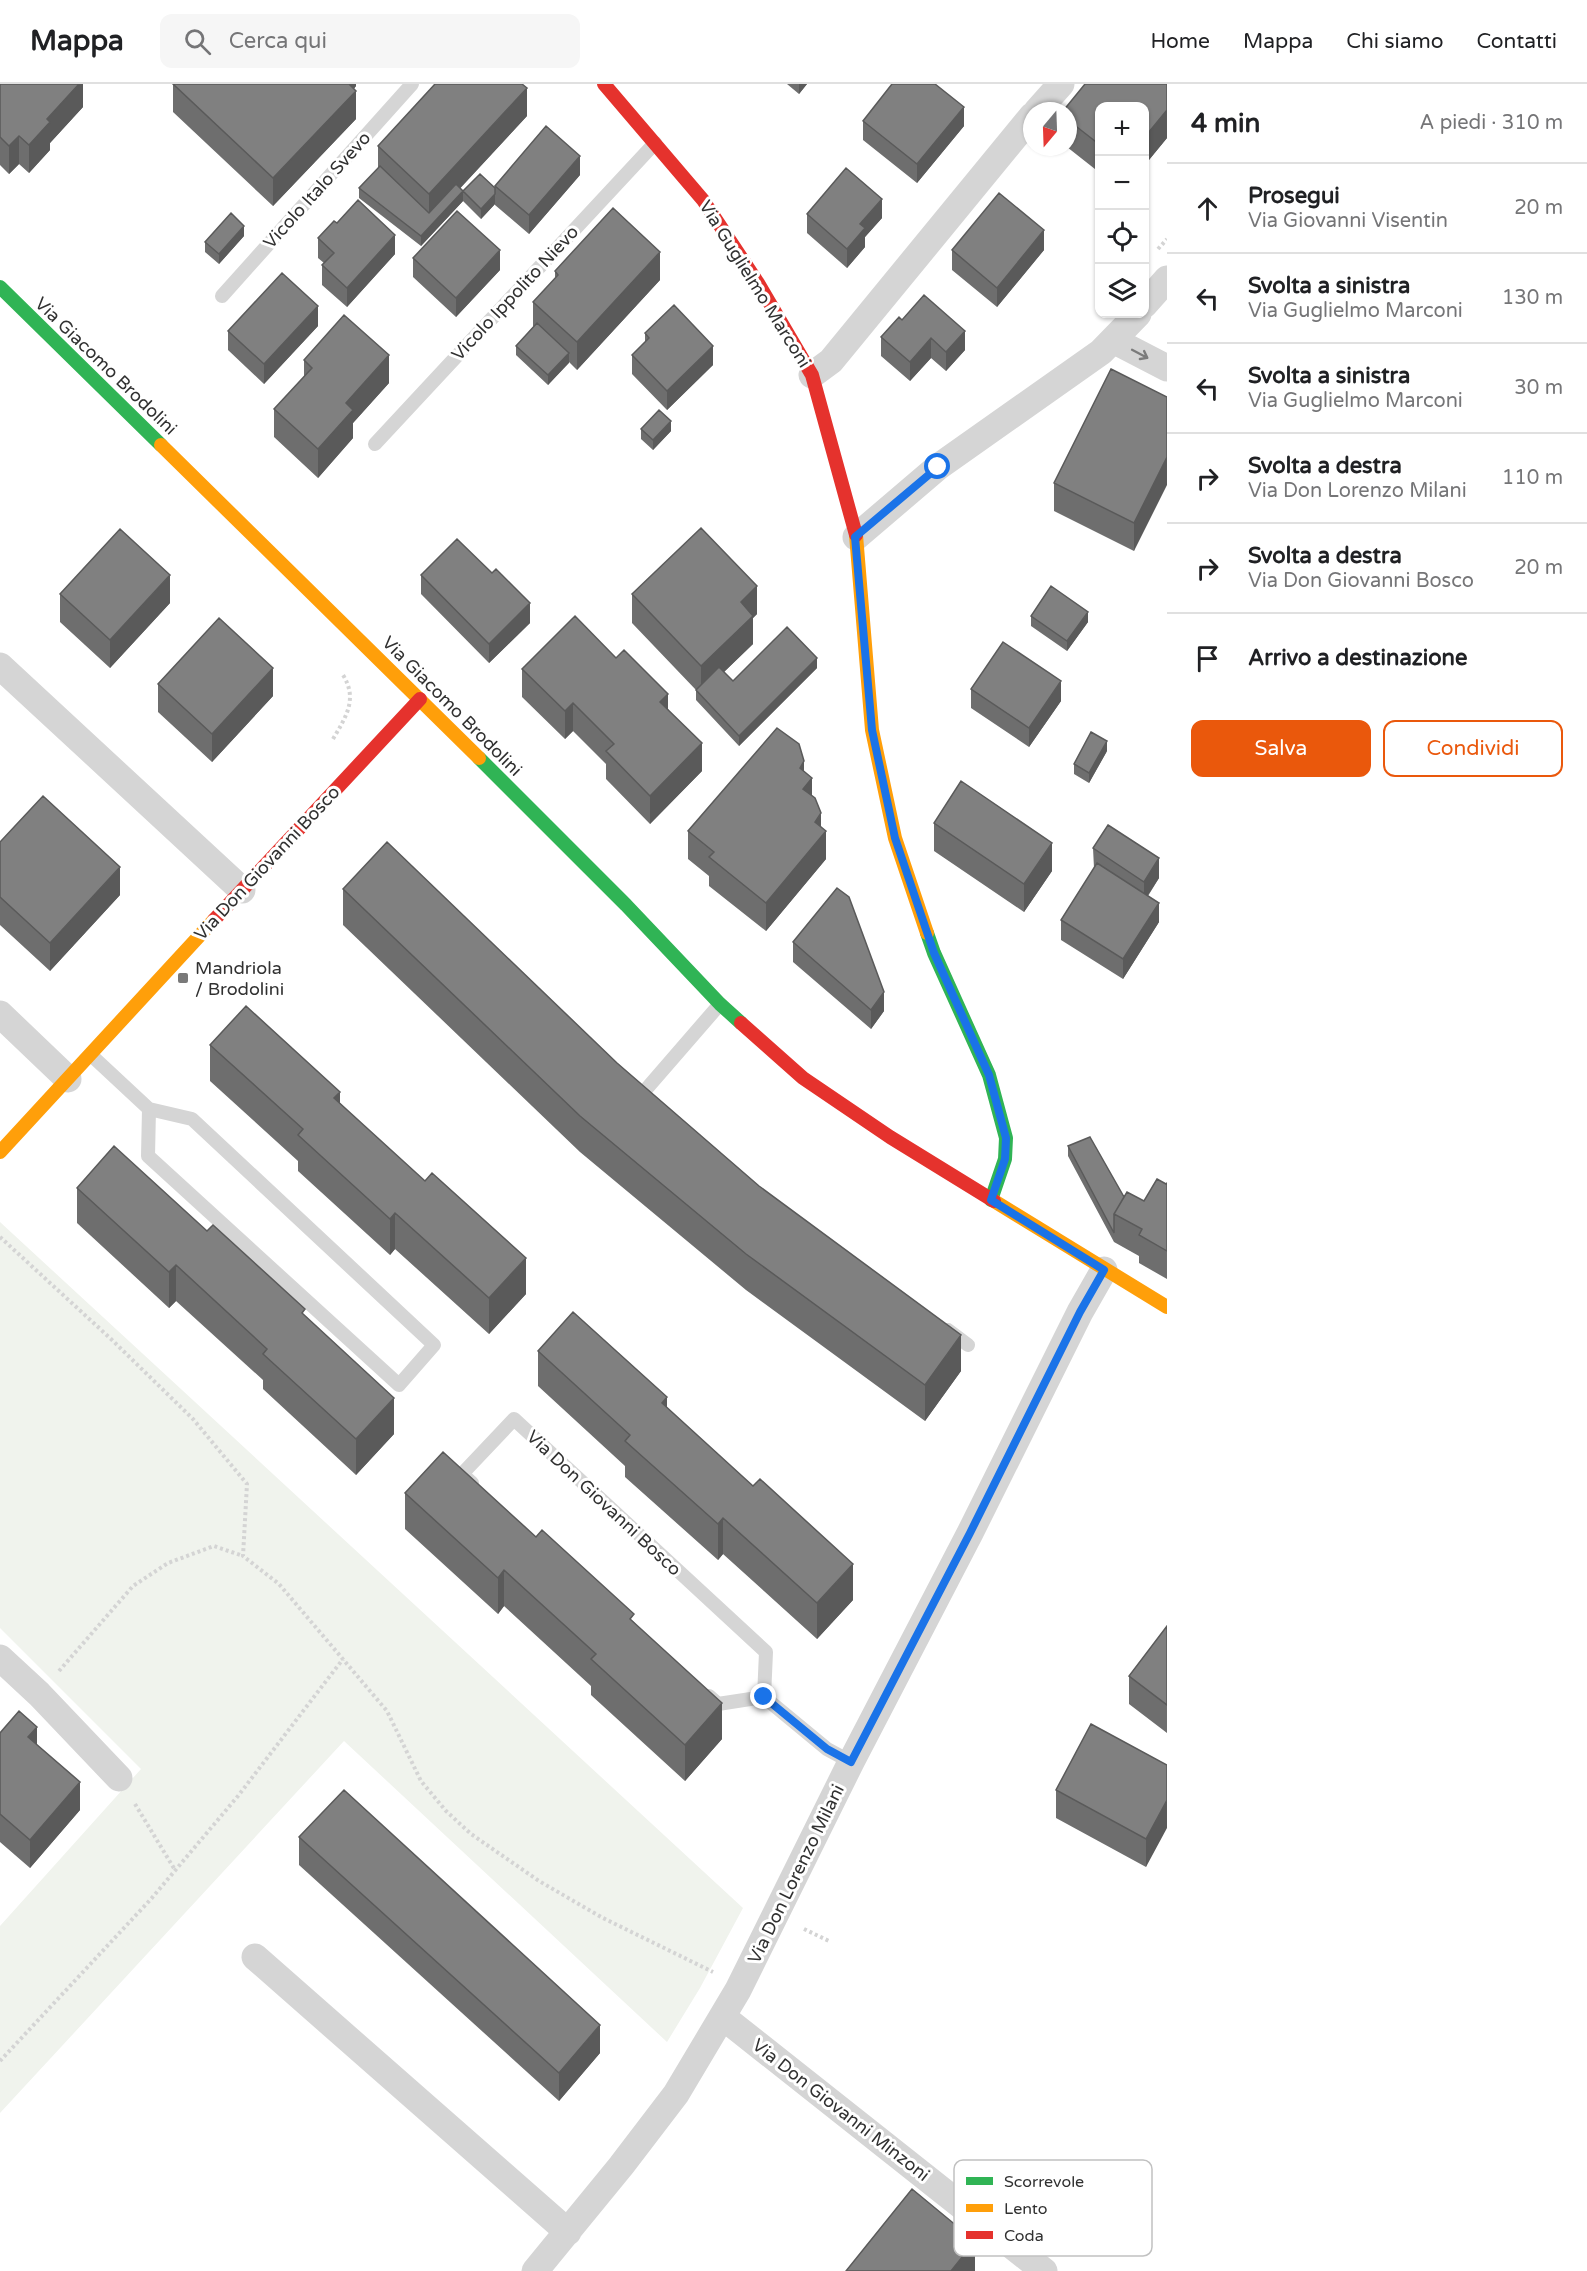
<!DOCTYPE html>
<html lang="it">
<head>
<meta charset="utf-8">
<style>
  body { margin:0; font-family:"Varela Round",sans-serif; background:#f6f6f6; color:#202124 }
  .controls { position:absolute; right:18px; top:18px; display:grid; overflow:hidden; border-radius:12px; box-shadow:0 2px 4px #0004 }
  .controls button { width:54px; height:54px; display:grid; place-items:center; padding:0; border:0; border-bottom:2px solid #e0e0e0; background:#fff; color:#202124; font:30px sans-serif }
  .compass { position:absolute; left:1023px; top:18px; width:54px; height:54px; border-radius:50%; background:#fff; box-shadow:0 2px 4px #0004; rotate:199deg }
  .stop { position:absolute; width:18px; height:18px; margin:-14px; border:4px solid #1a73e8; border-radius:50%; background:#fff }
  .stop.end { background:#1a73e8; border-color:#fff; box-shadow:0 2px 6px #0008 }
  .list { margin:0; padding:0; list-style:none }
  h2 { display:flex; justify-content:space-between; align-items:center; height:78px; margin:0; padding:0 24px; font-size:26px }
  h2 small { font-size:20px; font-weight:400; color:#757577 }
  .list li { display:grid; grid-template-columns:39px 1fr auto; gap:18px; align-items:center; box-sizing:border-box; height:90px; padding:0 24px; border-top:2px solid #e0e0e0 }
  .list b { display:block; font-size:22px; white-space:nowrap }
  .list p { margin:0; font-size:20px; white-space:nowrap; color:#757577 }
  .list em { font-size:20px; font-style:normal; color:#757577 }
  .actions { display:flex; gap:12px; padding:18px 24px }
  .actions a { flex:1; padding:14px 0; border:2px solid #ea580c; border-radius:12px; text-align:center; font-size:21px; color:#ea580c }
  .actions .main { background:#ea580c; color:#fff }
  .icon { flex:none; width:33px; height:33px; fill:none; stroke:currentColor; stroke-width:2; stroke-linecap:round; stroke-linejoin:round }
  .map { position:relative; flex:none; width:1167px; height:2187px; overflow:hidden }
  header { display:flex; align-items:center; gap:36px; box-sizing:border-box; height:84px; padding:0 30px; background:#fff; border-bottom:2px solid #e0e0e0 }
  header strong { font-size:28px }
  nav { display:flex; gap:33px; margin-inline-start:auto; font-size:21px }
  .search { width:420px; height:54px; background:#f6f6f6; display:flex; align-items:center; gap:15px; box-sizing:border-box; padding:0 21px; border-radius:12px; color:#757577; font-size:22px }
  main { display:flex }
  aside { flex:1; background:#fff }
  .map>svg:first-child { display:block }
  .green { fill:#f0f3ed }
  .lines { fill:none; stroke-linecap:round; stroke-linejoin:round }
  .path { stroke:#d4d4d4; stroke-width:4; stroke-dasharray:3 3; stroke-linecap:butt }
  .lane { stroke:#d5d5d5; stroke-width:14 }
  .street { stroke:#d5d5d5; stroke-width:27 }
  .fast { stroke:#30b455; stroke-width:14 }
  .slow { stroke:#ff9f0a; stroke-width:14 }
  .jam { stroke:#e5322d; stroke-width:14 }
  .wall { fill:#6e6e6e }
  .shaded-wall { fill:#5a5a5a }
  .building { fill:#808080; stroke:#5a5a5a; stroke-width:1.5 }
  .oneway { stroke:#7b7b7b }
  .route { stroke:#1a73e8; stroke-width:8 }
  .poi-dot { fill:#797979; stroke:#fff; stroke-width:2 }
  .labels { text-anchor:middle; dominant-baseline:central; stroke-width:6; stroke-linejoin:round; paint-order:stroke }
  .street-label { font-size:18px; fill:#313131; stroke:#fff }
  .poi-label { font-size:18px; fill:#313131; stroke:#fff; text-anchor:start }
  .key { fill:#fff; stroke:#c1c1c1; stroke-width:1.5 }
  .key-label { font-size:16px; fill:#313131 }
</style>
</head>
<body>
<header>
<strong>Mappa</strong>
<div class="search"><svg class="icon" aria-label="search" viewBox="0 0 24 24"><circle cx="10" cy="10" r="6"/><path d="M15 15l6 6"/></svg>Cerca qui</div>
<nav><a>Home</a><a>Mappa</a><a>Chi siamo</a><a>Contatti</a></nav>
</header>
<main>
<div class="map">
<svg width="1167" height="2187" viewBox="0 0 1167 2187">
  <rect width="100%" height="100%" fill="#fff"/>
  <path class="green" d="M0 1138 743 1824 700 1904 667 1958 344 1657 0 2029V1842L141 1685 0 1544Z"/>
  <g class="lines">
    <path class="path" d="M1158 165 1167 155
      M333 655C346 633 358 615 343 591
      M0 1153 111 1255 193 1335 247 1400 243 1472 279 1500 387 1627 421 1697 446 1727 471 1750 539 1797 603 1834 713 1888
      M59 1587 133 1502 168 1479 214 1462 243 1472
      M135 1720 175 1786
      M804 1845 831 1858
      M0 1977 151 1815 238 1712 343 1575"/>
    <path class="lane" d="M222 212 412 0
      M375 360 655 59
      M91 971 149 1025 148 1072 399 1301 434 1261 192 1035 149 1025
      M642 1010 720 920
      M948 1246 968 1261
      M472 1399 462 1390 514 1335 766 1568 764 1613 827 1665 851 1678
      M709 1612 718 1620 764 1613"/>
    <path class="street" d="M1037 27 1061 0
      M1144 221 1167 195
      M1113 256 1167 284
      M812 291 831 277 1032 32
      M856 453 938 383 1101 268 1138 230
      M0 582 242 806
      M0 930 68 995
      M0 1574 39 1610 119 1694
      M255 1873 568 2148
      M723 1933 1044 2187
      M535 2187 621 2082 676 2010 738 1906 851 1678 970 1449 1080 1228 1104 1186"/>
    <path class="fast" d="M0 203 161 361
      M479 674 626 821 720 920 741 939
      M927 849 934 869 989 991 1006 1054 1005 1075 991 1116"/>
    <path class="slow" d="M161 361 479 674
      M856 451 872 646 895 754 927 849
      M0 1068 214 836
      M994 1117 1167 1223"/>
    <path class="jam" d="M604 0 703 116 758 199 812 291 856 451
      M214 836 420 615
      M741 939 803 994 890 1053 994 1117"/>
  </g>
  <path class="wall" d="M0 0H83V23L50 59V66L29 89 19 80 9 90 0 81Z
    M173 0H356V2L354 5 356 35 273 122 173 28Z
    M787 0H807L799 10Z
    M1167 0V54L1144 82V22H1100V89L1067 63H1068V27Z
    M527 32 460 104 463 107 495 104V102L580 91 529 150 495 121V120L481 135 463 117 421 162 359 114V104L378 85V62Z
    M863 37 964 42 917 99 863 56Z
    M807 130 882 134 865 153V163L847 184 807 149Z
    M244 152 219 180 205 168V158Z
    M318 154 395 170 347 223 322 201V181L324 179 318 174Z
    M952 166H1044L997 223 952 186Z
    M413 174 500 186 456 233 413 193Z
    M555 187 660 196 577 286 569 278 548 301 516 271V262L533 243V218L555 195Z
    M902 236 965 266 946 287 931 274 910 297 881 272V253Z
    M318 242 264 300 228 266V247Z
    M645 249 713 281 667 326 632 290V271L645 258Z
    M304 276 389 299 353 339V354L318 394 274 353V325L304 293Z
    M1167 313 1134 467 1054 427V399Z
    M641 345 671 347 653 366 641 355Z
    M421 491 530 539 489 579 421 510Z
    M60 510 170 519 110 584 60 538Z
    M632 510 757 530 753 534V560L724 588 733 597 817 584 739 662 696 616V606L632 539Z
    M1031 532 1088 538 1067 567 1031 542Z
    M522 585 668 625 702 687 650 740 606 695V680L573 647 565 655 522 613Z
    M158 600 273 612 212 678 158 628Z
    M971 605 1061 617 1029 663 971 624Z
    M1107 667 1089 699 1074 690V680Z
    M804 688 821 742 826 775 766 847 709 802V792L688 775V747Z
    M934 739 1052 787 1024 828 934 767Z
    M0 758 120 811 50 887 0 841Z
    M1093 764 1159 794 1148 812 1159 838 1123 895 1061 856V836L1094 784Z
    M343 805 617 979 961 1287 925 1337 746 1206 580 1068 343 841Z
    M793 858 884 927 871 945 793 878Z
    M210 961 340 1019 526 1210 489 1250 395 1165 390 1171 298 1087V1077L210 997Z
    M1068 1062 1124 1113 1144 1117 1167 1099V1195L1139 1179V1172L1114 1158 1068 1072Z
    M77 1104 207 1147 305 1232 394 1350 356 1391 263 1305V1296L176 1217 169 1224 77 1139Z
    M538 1267 667 1324 853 1516 817 1555 723 1470 718 1476 625 1393V1382L538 1302Z
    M405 1409 536 1453 634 1538 722 1655 685 1697 591 1611V1602L504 1522 498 1530 405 1445Z
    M1167 1542V1649L1129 1620V1592Z
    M0 1649 37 1661 80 1726 30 1784 0 1758Z
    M1167 1681 1146 1783 1056 1734V1706Z
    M299 1753 600 1969 559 2017 299 1781Z"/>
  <path class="shaded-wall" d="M79 0H83V23L50 59V66L29 89V61L47 35Z
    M340 0H356V2L340 20Z
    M799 0H807L799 10Z
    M527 4V32L429 138V110Z
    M356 7V35L273 122V94Z
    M964 23V42L917 99V80Z
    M1167 26V54L1144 82V54Z
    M19 52V80L9 90V62Z
    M580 72V91L529 150V131Z
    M463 107V117L421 162V152Z
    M495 110V120L481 135V125Z
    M882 115V134L865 153V163L847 184V165L860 140Z
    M244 142V152L219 180V170Z
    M1044 146V166L997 223V204Z
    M395 151V170L347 223V204Z
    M500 166V186L456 233V214Z
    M660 168V196L577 286V258Z
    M318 222V242L264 300V280Z
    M965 247V266L946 287V268Z
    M931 254V274L910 297V278Z
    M713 262V281L667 326V307Z
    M569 269V279L548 301V291Z
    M389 271V299L353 339V354L318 394V365L346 319Z
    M671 337V347L653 366V356Z
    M1167 373V401L1134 467V439Z
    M170 491V519L110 584V556Z
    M757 502V530L753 534V560L701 610V582L741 518Z
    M530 519V539L489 579V560Z
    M1088 528V538L1067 567V557Z
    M817 574V584L739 662V652Z
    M273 584V612L212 678V650Z
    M1061 597V617L1029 663V644Z
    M668 610V638L660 618Z
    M573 619V647L565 655V627Z
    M1107 657V667L1089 699V689Z
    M702 659V687L650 740V712Z
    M804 677V703L812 694V722L803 733 800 684Z
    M821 729V753L826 747V775L766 847V819Z
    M1052 759V787L1024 828V800Z
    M1159 774V794L1144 817V798Z
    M120 783V811L50 887V859Z
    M1159 819V838L1123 895V875Z
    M884 908V927L871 945V926Z
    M340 1008V1043L334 1014Z
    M395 1129V1165L390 1171V1135Z
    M526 1174V1210L489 1250V1214Z
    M176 1181V1217L169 1224V1188Z
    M961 1251V1287L925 1337V1301Z
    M667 1313V1349L662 1319Z
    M394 1314V1350L356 1391V1355Z
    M723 1434V1470L718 1476V1440Z
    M853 1480V1516L817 1555V1519Z
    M504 1486V1522L498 1530V1494Z
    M722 1619V1655L685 1697V1661Z
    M37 1643V1671L28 1653Z
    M80 1698V1726L30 1784V1756Z
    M1167 1716V1744L1146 1783V1755Z
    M600 1941V1969L559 2017V1989Z
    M975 2157V2187H951Z"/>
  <path class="building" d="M0 0H79L47 35 50 38 29 61 19 52 9 62 0 53Z
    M173 0H349L356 7 273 94Z
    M435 0H522L527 4 429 110 378 62Z
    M892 0H935L964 23 917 80 863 37Z
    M1085 0H1167V26L1144 54V22H1100V61L1068 36V27H1063Z
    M546 42 580 72 529 131 495 102Z
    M380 82 429 129 456 100 463 107 421 152 359 104Z
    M846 84 882 115 860 140 865 144 847 165 807 130Z
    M480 90 495 104V110L481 125 463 107Z
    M999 109 1044 146 997 204 952 166Z
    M358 116 395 151 347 204 322 181 334 169 318 154 334 137 337 139Z
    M613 124 660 168 577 258 533 218 558 191 555 187Z
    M457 127 500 166 456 214 413 174Z
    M231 129 244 142 219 170 205 158Z
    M282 189 318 222 264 280 228 247Z
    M924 211 965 247 946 268 931 254 910 278 881 253 899 233 902 236Z
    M674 221 713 262 667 307 632 271 649 254 645 249Z
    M344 231 389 271 346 319 353 326 318 365 274 325 312 284 304 276Z
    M537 239 569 269 548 291 516 262Z
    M1111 285 1167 313V373L1134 439 1054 399Z
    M659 326 671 337 653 356 641 345Z
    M701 444 757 502 741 518 753 532 701 582 632 510Z
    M120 445 170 491 110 556 60 510Z
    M457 455 492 489 496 485 530 519 489 560 421 491Z
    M1051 502 1088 528 1067 557 1031 532Z
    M575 532 616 574 624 566 668 610 660 618 702 659 650 712 606 667 614 660 573 619 565 627 522 585Z
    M219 534 273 584 212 650 158 600Z
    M787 543 817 574 739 652 696 606 719 583 733 597Z
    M1003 558 1061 597 1029 644 971 605Z
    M777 644 799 660 804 677 800 684 812 694 803 705 815 714 821 729 815 738 826 747 766 819 709 773 714 768 688 747Z
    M1091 648 1107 657 1089 689 1074 680Z
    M961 697 1052 759 1024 800 934 739Z
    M43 712 120 783 50 859 0 813V758Z
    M1108 741 1159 774 1144 798 1093 764Z
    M387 758 617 979 759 1102 961 1251 925 1301 746 1170 580 1032 343 805Z
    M1097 779 1159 819 1123 875 1061 836Z
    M837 804 849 813 884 908 871 926 793 858Z
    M246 922 340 1008 334 1014 425 1097 432 1089 526 1174 489 1214 395 1129 390 1135 298 1051 303 1045 210 961Z
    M1090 1053 1124 1113 1114 1130V1149L1068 1062Z
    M114 1062 207 1147 213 1141 305 1225 302 1229 394 1314 356 1355 263 1270 267 1265 176 1181 169 1188 77 1104Z
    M1157 1095 1166 1100 1167 1099V1167L1139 1151 1142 1145 1114 1130 1127 1108 1144 1117Z
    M573 1228 667 1313 662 1319 753 1402 760 1395 853 1480 817 1519 723 1434 718 1440 625 1357 630 1351 538 1267Z
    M443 1368 536 1453 542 1446 634 1530 630 1535 722 1619 685 1661 591 1575 596 1570 504 1486 498 1494 405 1409Z
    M1167 1542V1621L1129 1592Z
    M19 1627 37 1643 28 1653 80 1698 30 1756 0 1730V1649Z
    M1091 1640 1167 1681V1716L1146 1755 1056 1706Z
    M344 1706 600 1941 559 1989 299 1753Z
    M912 2105 975 2157 951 2187H846Z"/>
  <defs><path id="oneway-shaft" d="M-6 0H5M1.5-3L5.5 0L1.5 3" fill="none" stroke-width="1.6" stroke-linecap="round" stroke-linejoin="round" transform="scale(1.5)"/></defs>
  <use class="oneway" href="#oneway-shaft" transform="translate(1140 270) rotate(28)"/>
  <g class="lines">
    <path class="route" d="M764 1613 827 1665 851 1678 970 1449 1080 1228 1104 1186 991 1116 1005 1075 1006 1054 989 991 934 869 895 754 872 646 855 453 938 383"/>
  </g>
  <rect class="poi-dot" x="177" y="888" width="12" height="12" rx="3"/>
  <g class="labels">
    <g class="street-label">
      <text transform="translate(317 106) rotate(-48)">Vicolo Italo Svevo</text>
      <text transform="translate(755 200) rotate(58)">Via Guglielmo Marconi</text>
      <text transform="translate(515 209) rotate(-47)">Vicolo Ippolito Nievo</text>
      <text transform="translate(106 282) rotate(44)">Via Giacomo Brodolini</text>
      <text transform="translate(452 622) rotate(45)">Via Giacomo Brodolini</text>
      <text transform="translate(267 779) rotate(-47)">Via Don Giovanni Bosco</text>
      <text transform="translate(604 1419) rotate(43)">Via Don Giovanni Bosco</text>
      <text transform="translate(796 1790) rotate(-64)">Via Don Lorenzo Milani</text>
      <text transform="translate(841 2026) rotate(38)">Via Don Giovanni Minzoni</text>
    </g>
    <g class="poi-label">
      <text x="195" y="884">Mandriola<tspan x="195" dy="21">/ Brodolini</tspan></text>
    </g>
  </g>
  <rect x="954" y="2076" width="198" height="96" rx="9" class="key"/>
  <rect x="966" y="2093" width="27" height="8" fill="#30b455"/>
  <rect x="966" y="2120" width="27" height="8" fill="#ff9f0a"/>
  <rect x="966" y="2147" width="27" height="8" fill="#e5322d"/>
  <g class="key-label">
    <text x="1004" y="2103">Scorrevole</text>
    <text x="1004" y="2130">Lento</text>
    <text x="1004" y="2157">Coda</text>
  </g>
</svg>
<div class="controls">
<button>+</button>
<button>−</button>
<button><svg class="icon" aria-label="locate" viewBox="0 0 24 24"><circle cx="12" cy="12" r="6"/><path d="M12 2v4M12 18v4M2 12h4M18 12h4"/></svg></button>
<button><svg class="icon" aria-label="layers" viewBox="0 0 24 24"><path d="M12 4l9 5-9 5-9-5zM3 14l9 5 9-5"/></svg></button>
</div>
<svg class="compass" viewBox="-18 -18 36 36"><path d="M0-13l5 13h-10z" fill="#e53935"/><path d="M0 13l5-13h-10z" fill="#757577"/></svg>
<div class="stop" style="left:938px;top:383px"></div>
<div class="stop end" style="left:764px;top:1613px"></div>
</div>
<aside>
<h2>4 min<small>A piedi · 310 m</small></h2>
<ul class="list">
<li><svg class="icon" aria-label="ahead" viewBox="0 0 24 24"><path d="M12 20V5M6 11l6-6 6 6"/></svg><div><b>Prosegui</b><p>Via Giovanni Visentin</p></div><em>20 m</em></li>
<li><svg class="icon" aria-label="left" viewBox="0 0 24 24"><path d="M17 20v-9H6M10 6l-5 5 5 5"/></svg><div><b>Svolta a sinistra</b><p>Via Guglielmo Marconi</p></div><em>130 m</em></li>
<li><svg class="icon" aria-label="left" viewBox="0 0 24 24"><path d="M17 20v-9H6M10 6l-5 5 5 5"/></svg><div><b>Svolta a sinistra</b><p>Via Guglielmo Marconi</p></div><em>30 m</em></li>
<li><svg class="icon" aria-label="right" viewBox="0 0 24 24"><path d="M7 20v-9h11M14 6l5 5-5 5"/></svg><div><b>Svolta a destra</b><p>Via Don Lorenzo Milani</p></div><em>110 m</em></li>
<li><svg class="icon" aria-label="right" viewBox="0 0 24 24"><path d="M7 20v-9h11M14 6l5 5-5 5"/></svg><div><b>Svolta a destra</b><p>Via Don Giovanni Bosco</p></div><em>20 m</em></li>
<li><svg class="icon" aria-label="arrive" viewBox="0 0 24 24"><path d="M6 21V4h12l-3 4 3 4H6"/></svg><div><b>Arrivo a destinazione</b></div></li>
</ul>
<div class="actions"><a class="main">Salva</a><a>Condividi</a></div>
</aside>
</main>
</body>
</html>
